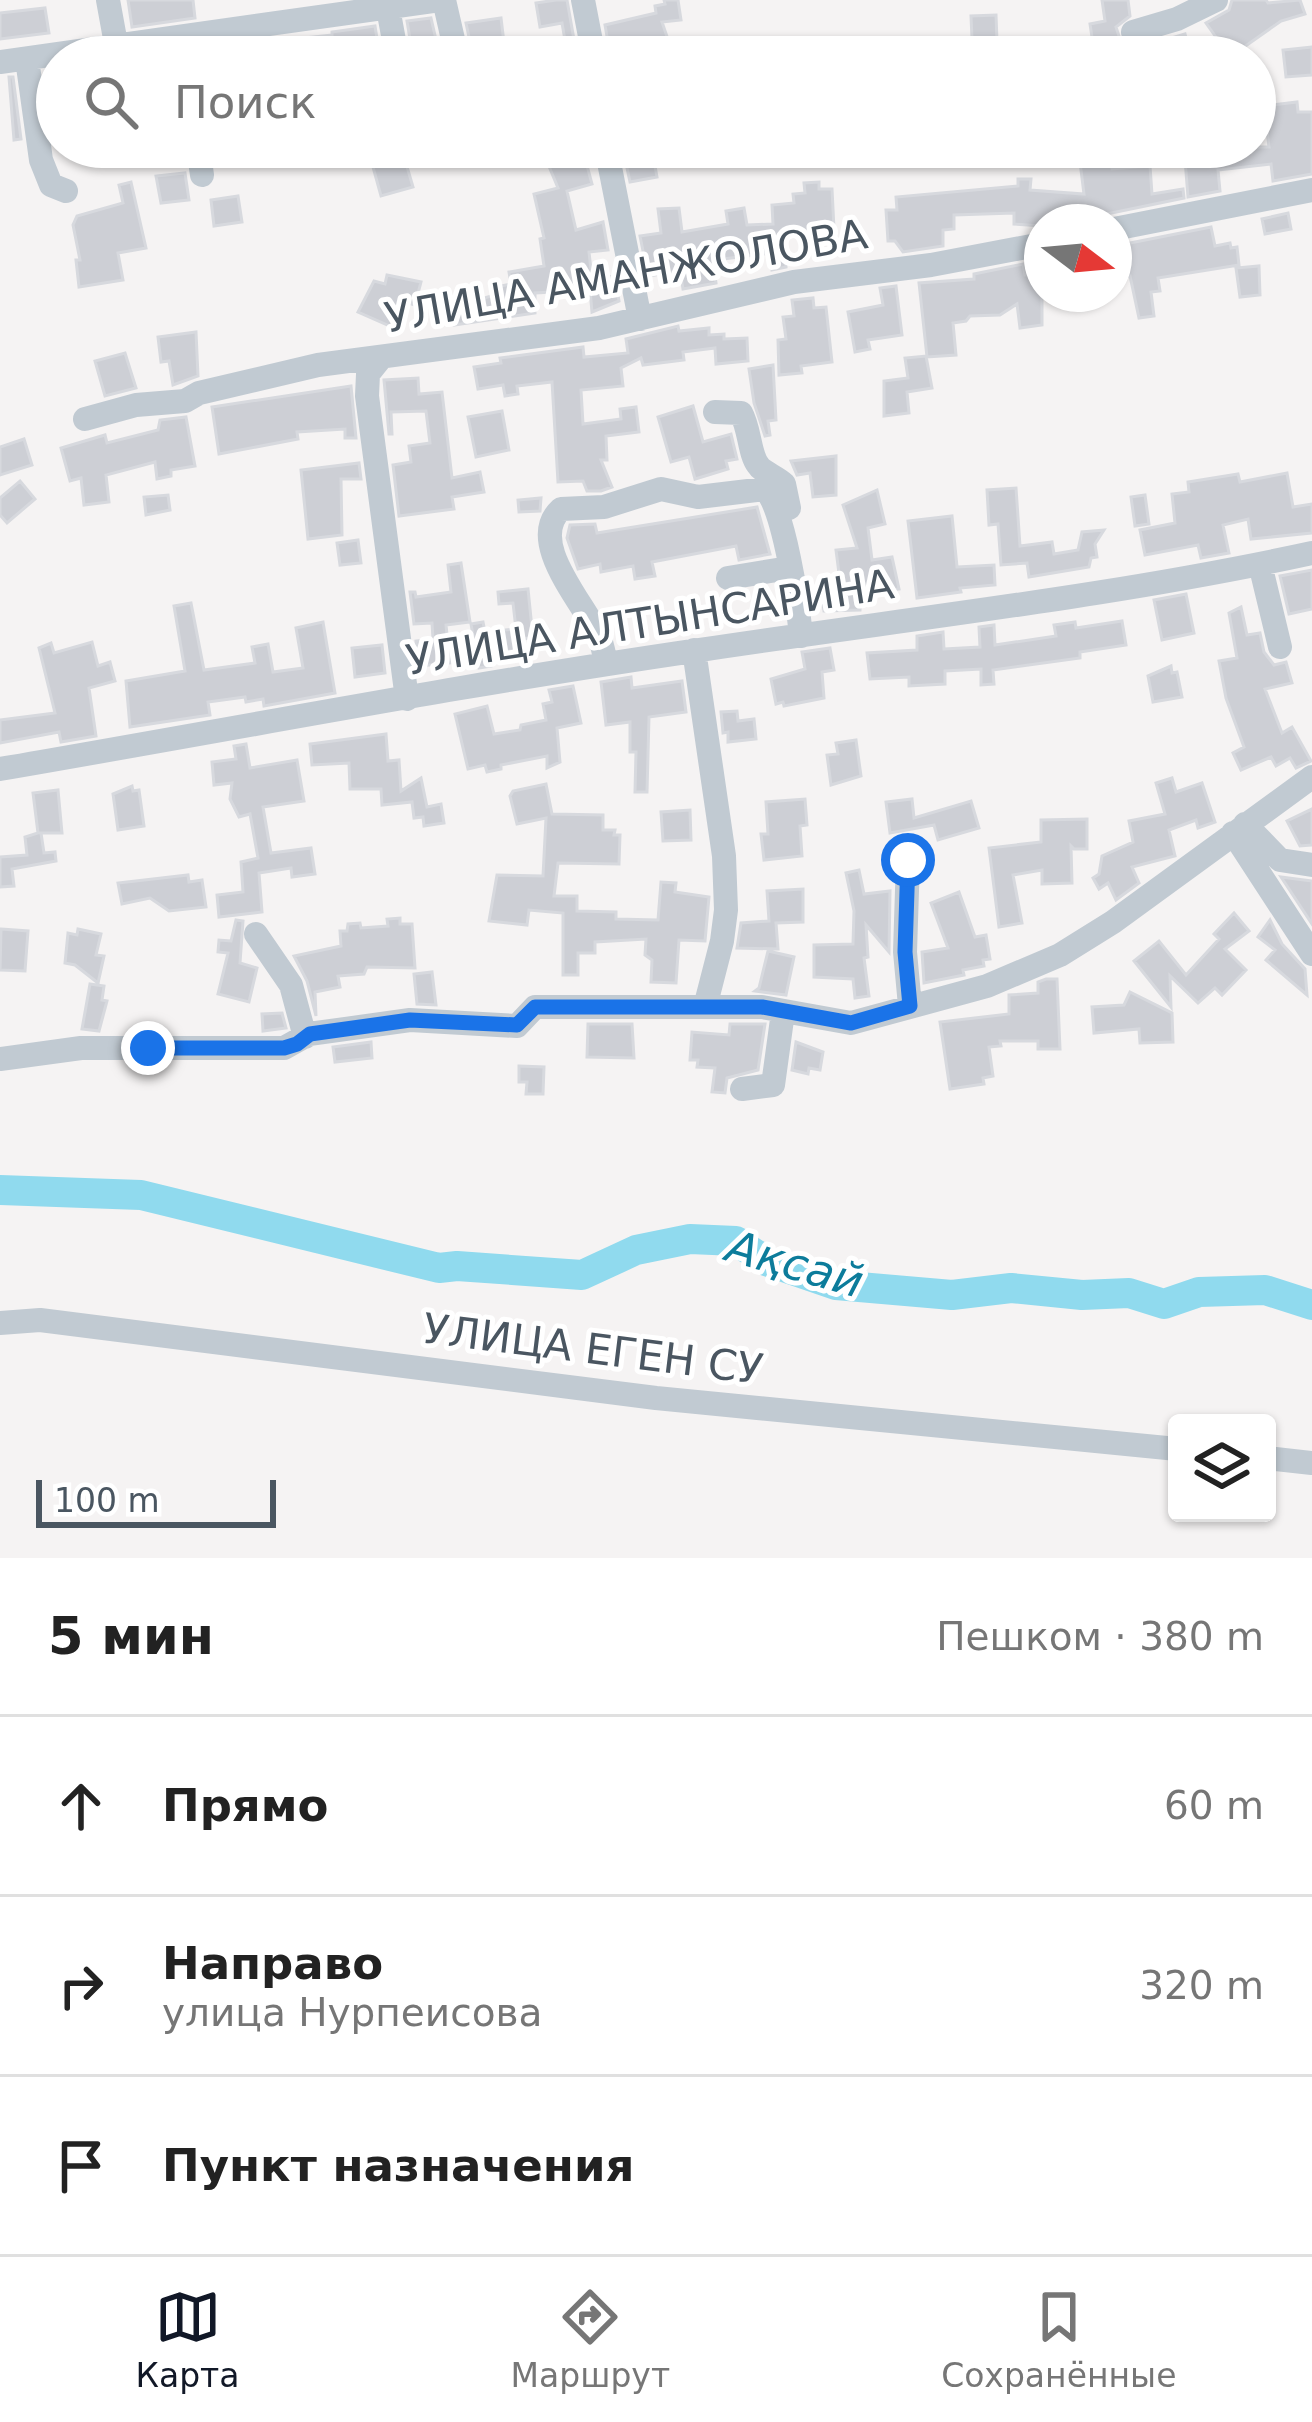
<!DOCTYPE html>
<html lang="ru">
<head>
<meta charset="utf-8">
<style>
  body { margin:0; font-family:"DejaVu Sans",sans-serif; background:#f6f6f6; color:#222 }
  .controls { position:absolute; right:36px; bottom:36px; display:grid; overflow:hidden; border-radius:12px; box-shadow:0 3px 9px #0004 }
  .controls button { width:108px; height:108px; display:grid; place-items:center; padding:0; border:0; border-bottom:3px solid #e0e0e0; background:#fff; color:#222; font:60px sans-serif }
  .compass { position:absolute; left:1024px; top:204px; width:108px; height:108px; border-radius:50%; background:#fff; box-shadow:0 3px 9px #0004; rotate:106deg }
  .scale { position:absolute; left:36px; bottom:30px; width:240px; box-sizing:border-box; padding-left:12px; border:6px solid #4a5661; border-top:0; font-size:33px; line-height:42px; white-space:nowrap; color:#4a5661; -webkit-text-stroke:9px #fff; paint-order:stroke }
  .stop { position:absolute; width:36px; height:36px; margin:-27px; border:9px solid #1a73e8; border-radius:50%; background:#fff }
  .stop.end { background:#1a73e8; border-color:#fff; box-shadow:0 3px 12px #0008 }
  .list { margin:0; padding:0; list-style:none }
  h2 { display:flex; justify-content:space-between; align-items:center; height:156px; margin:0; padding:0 48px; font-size:51px }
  h2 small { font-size:39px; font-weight:400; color:#767676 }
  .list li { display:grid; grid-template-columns:78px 1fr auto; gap:36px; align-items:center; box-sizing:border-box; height:180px; padding:0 48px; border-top:3px solid #e0e0e0 }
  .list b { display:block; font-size:45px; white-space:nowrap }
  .list p { margin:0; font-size:39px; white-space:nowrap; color:#767676 }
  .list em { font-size:39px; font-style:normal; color:#767676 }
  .icon { flex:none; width:66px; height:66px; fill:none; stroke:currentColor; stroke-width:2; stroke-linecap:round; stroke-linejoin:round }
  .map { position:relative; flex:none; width:1312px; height:1558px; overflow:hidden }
  .search { position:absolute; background:#fff; box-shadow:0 3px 9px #0004; left:36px; right:36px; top:36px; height:132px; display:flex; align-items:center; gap:30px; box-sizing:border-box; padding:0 42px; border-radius:66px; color:#767676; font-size:45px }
  .sheet { height:696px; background:#fff }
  nav { display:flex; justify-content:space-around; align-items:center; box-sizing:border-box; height:168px; border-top:3px solid #e0e0e0; background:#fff; font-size:33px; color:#767676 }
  nav a { display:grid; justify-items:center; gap:6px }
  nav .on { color:#111827 }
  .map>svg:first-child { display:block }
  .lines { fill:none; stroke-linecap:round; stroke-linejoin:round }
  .river { stroke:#90daee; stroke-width:30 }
  .building { fill:#cdcfd5; stroke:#d7d9de; stroke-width:3 }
  .minor { stroke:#c1cad2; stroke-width:24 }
  .route { stroke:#1a73e8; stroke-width:15 }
  .labels { text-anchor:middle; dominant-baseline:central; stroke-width:10; stroke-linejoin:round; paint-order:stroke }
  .street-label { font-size:42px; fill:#4a5661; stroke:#fff }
  .water-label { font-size:45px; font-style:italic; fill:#0c7c9b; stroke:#fff }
</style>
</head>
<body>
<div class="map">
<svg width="1312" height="1558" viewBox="0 0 1312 1558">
  <rect width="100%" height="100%" fill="#f5f3f3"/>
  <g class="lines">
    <path class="river" d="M0 1190 141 1195 439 1268 457 1266 582 1275 636 1250 690 1239 736 1241 766 1261 836 1285 952 1295 1011 1288 1082 1295 1129 1293 1164 1304 1199 1292 1265 1290 1312 1305"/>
  </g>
  <path class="building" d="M128 0H193L195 18 132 27Z
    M556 0H567L576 51 567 52 562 23 540 27 536 3Z
    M664 0H678L681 20 662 22 674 57H655L650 44 610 54 605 25 656 13 655 6 665 4Z
    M1102 0H1128L1130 16 1116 27 1126 57H1095L1090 24 1105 21Z
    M1232 0H1266L1268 3 1300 0 1305 14 1281 21 1230 57 1206 23 1229 10Z
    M45 8 49 33 0 39V13Z
    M996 15 997 41 972 39 971 16Z
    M431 18 440 57H413L407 21Z
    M501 18 505 51 473 56 466 23Z
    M375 26 380 57H240L239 45 332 35V32Z
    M1185 34 1191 57H1159L1155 43Z
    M1312 47V75L1286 77 1283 50Z
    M9 77H13L21 139 14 140Z
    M1297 102 1298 112H1312V174L1273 181 1271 164 1218 170 1220 191 1188 197 1184 147H1269L1264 106Z
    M495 147H525V159L496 161 489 155Z
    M582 147 592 184 567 191 576 230 603 222 608 250 589 252 592 279 615 276 619 301 592 312 590 290 535 293V313L454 325 449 308 502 293 501 286 511 284 509 272 544 266 540 239 544 238 534 194 558 188 548 164Z
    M652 149 657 177 630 182 624 154Z
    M403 153 413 187 381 196 371 160Z
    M1110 158 1112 169 1150 166 1152 194 1183 189 1184 198 1068 222H1042V226L1014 224V213L954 215V229L943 230V246L903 252 895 241H888L886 210H897L896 197 1018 186V179H1031L1030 190 1084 194 1080 162Z
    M185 173 189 200 161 203 156 176Z
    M131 182 146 248 118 253 123 280 79 287 76 260H80L73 225 77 216 123 203 119 185Z
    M819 182V189H832L834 229 784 232 786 267 772 270 771 253 723 259 713 262 716 283 683 289 680 271 648 276 640 236 661 233 658 209 679 208 682 232 728 224 726 211 744 208 747 225 773 224 772 205 794 203 793 194 805 193 804 183Z
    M238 196 242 222 214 226 211 200Z
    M1288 213 1291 229 1265 234 1262 219Z
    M1211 227 1215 246 1230 243 1231 248 1237 247 1239 265 1158 278 1160 291 1151 292 1154 316 1139 318 1130 276 1114 278V254L1126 252 1125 244Z
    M1023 264 1025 275 1042 274V325L1020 328 1017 304 1000 315 970 316 966 321 953 323 956 355 927 357 919 283 974 279V274Z
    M1259 266 1260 295 1240 297 1236 268Z
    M387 275 421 282 415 305 402 301 392 327 358 312 374 281 385 284Z
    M896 286 902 335 868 340 870 349 855 352 848 312 883 305 880 288Z
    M813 298 814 308 826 307 832 362 801 366 802 373 779 375 778 340 786 339 783 317 794 316 792 300Z
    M678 326 679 331 709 328V335L724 334V339L747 338 748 361 716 364 715 348 683 352 684 360 643 365 641 358 621 368 623 386 581 390 583 424 621 419 620 409 636 407 639 432 606 436 607 460H601L612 487 601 491H587L583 481 558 482 552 382 517 386 518 394 505 396 503 385 478 389 474 367 501 363 500 358 583 347 584 357 628 353 626 339Z
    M196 332 198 376 173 385 169 361 161 362 158 337Z
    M125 353 136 388 105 396 95 361Z
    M926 356 932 388 907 392 909 413 884 416V381L908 378 905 358Z
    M773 365 776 420 768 421 770 435 765 436 754 403 749 369Z
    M418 378 419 394 442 392 452 478 480 472 484 492 452 497 454 509 399 516 393 465 411 462 409 446 430 443 426 411 391 412 392 434H389L384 380Z
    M351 386 356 438H345V429L297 432 298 439 219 454 212 407Z
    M693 406 703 442 731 434 737 459 726 461 728 469 695 479 689 457 671 462 658 417Z
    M502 411 509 450 476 457 468 417Z
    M186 417 195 466 171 470V476L157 479 155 462 106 475 109 502 84 505 81 478 70 481 61 448 105 435 107 443 158 430 160 420Z
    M24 439 32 465 0 475V447Z
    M836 456V495L813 497 810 473 797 475 791 461Z
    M359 463 361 479H341L342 535 308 539 301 470Z
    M1287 473 1293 507 1312 504V533L1251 539 1248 519 1223 525 1229 553 1201 558 1198 545 1145 555 1140 530 1175 523 1172 494 1189 492 1188 482 1238 474 1240 482Z
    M20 481 35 499 7 523 0 515V498Z
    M1016 488 1020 546 1052 542 1054 554 1078 550 1082 532 1104 530 1095 544 1097 557 1091 558 1089 567 1029 577 1027 563 1001 565 998 524 989 525 987 490Z
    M877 490 885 524 868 528 872 560 892 557 899 589 861 594 860 610 824 611 820 584 840 581 836 550 857 548 843 505Z
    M168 495 170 510 146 515 144 497Z
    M1145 495 1149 524 1135 526 1131 497Z
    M541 498 540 511 519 512 518 500Z
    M757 507 770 554 739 560 736 546 652 562 655 576 635 579 633 566 601 572 600 564 578 569 567 538 570 525 595 524 597 533Z
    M952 516 957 567 994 565 995 585 960 588 961 592 917 598 908 521Z
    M358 540 361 563 340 565 337 543Z
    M461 563 470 622 446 625 450 663 419 666 416 641 433 639 432 623 414 624 410 592H415L416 597 451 592 448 565Z
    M1312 570V609L1289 614 1280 576Z
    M528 589 533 638 520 639 521 650 489 653 491 666 479 668 471 624 483 622 485 632 516 629 513 603 499 604 498 592Z
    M1186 594 1194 633 1162 640 1154 600Z
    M191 603 204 670 255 663 252 647 268 644 273 672 303 668 296 628 323 622 335 693 264 706 263 699 246 702 245 697 208 702 210 715 130 727 126 681 185 671 174 606Z
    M1241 607 1247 635 1260 633 1264 652 1274 665 1286 662 1292 683 1265 689 1282 733 1292 727 1311 761 1296 768 1290 758 1276 766 1271 757 1241 770 1233 753 1244 747 1226 698 1219 661 1237 658 1229 613Z
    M1122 621 1126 645 1080 652V658L993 670 994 684 981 685V669L945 671V684L909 686V677L870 679 867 653 917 650V636L943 632 944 649 980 647 979 627 994 625 995 645 1056 636 1054 625 1075 622 1076 628Z
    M92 642 98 666 110 662 115 681 89 688 96 736 61 742 59 732 0 743V720L55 713 39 648 51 643 54 653Z
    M382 645 385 673 355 677 352 648Z
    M830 648 834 670 822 672 824 698 784 706 783 702 776 704 771 679 805 669 802 652Z
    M1171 666 1172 673 1177 672 1182 697 1153 702 1148 676Z
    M631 677 632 688 682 681 686 712 649 717 647 792H635L636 752H630V722L606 725 601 682Z
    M573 686 581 723 557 728 560 762 547 768V756L501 765V769L487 772 485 765 468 769 455 714 487 706 494 734 520 730 521 725 546 720 543 704 552 702 549 690Z
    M737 711 738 721 754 719 756 739 728 742V732L723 733 721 712Z
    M386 734 388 761 399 760 401 791 421 778 427 807 441 804 444 823 424 826 423 817 414 818 412 802 382 805 381 789H350L349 763 312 765 310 744Z
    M856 740 861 776 831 785 827 755 838 754 836 743Z
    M246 744 250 768 297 760 304 801 263 807 271 853 311 848 315 874 292 877 291 868 259 873 262 912 219 917 217 895 243 892 241 862 258 858 250 814 239 817 230 799 232 783 214 785 212 762 236 759 234 746Z
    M1172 778 1176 792 1202 783 1215 822 1198 828 1196 820 1169 830 1175 856 1132 867 1139 883 1116 900 1108 883 1099 889 1093 878 1099 874 1102 856 1133 842 1129 821 1165 814 1156 783Z
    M546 784 552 814 603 815V830H615L614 835H620L619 864 558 863 554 896H577V911L616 912V919L658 920 661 882 676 883 675 892 709 897 705 941 679 940 676 983 651 982 652 960 645 955 646 939 595 942V953H578V975H563V913L529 910 527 925 489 921 497 875 543 876 546 818 517 824 510 796 513 791Z
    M132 786 133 791 139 790 144 826 118 830 113 794Z
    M58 790 62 833H41L44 853 55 852 56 861 12 869 14 886 0 887V857L27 855 25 837 38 833 33 793Z
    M805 799 807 825 800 826 802 856 764 860 761 834H768L766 802Z
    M912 799 914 818 971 801 979 828 938 840 934 825 890 833 886 802Z
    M1312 809V845L1300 846 1287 821Z
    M690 810 691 840 663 841 661 812Z
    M1087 819V849H1074L1071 846 1072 883 1042 884V870L1013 875 1022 923 999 927 989 848 1041 842V820Z
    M859 870 864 894 890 891 889 952 866 925 868 957 864 958 869 996 855 998 853 979 814 977V945L853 944 854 911 846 873Z
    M188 875 189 882 202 880 206 907 169 911 150 898 122 904 118 883Z
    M1281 877 1312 881V924Z
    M803 889V922L776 923 778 949 737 948 741 923 769 921 767 891Z
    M959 892 975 937 986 935 990 959 983 960 984 966 963 970 964 975 924 983 922 952 948 948 931 903Z
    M1234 913 1249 931 1225 949 1246 970 1222 995 1215 988 1198 1003 1170 976 1171 1007 1134 961 1159 941 1186 975 1219 939 1214 934Z
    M400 918V924H412L415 968 367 967 364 974 338 976 340 987 315 992 316 1016 307 981 294 956 341 946 340 931H347L348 924 360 923 361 928 388 926 387 919Z
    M236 920 243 921 240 963 257 968 249 1002 218 994 228 953 218 952 219 940 231 941Z
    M1270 920 1282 944 1305 969 1307 995 1266 960 1275 950 1258 937Z
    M1 929 28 931 25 971 0 970Z
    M78 929 101 934 96 955 104 956 98 983 75 965 65 963 68 933 77 935Z
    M768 951 794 957 786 995 755 991 759 988Z
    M432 972 436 1005 417 1004 414 974Z
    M1046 979H1057L1060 1049H1038V1041H1000L1001 1046 989 1047 993 1076 983 1078 984 1084 950 1089 940 1022 1009 1014V995L1038 993V982Z
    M90 984 104 986 102 1000 107 1001 99 1031 82 1029Z
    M1130 992 1172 1013 1173 1042 1140 1043 1139 1029 1094 1033 1092 1007 1124 1005Z
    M282 1013 286 1028 263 1031 262 1014Z
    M588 1024H632L634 1058 587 1057Z
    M730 1024H765L758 1070 727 1078 725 1093 712 1092 715 1068 697 1067 698 1060H690L692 1032 729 1035Z
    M371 1042 372 1058 335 1062 333 1047Z
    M796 1042 823 1052 820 1070 809 1068 808 1074 792 1070Z
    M519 1066 544 1067 543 1094H526L527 1082H519Z"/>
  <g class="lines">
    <path class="minor" d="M108 0 116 44
      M444 0 457 57
      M583 0 594 57
      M388 8 397 57
      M1133 32 1177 19 1216 0
      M27 59 41 160 51 185 66 191
      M0 62 440 0
      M143 147V151
      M198 147 202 175
      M606 147 640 319
      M1114 229 1312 190
      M380 359 368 374 367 396 407 699
      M715 412 741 413C750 429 749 453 758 465 762 472 777 477 784 484L789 508
      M85 419 136 405 185 401 199 393 318 365 599 328 794 282 931 265 1042 244
      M1260 564 1280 647
      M728 578 789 568
      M694 650 724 856 726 910 722 941 705 1007
      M606 664C604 655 603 645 599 637 586 605 525 542 561 509L604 507 661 489 698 497 765 489C784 509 798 605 801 636
      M0 769C233 729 466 684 700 650 905 619 1110 597 1312 553
      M1245 824 1280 860 1312 865
      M1233 833 1312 954
      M908 860 905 952 910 1006
      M256 934 291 985 305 1037
      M0 1059 81 1048H284L309 1034 410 1020 517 1026 535 1007H762L851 1023 987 986 1060 955 1113 922 1312 777
      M742 1089 773 1085 783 1012
      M0 1323 40 1320 656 1398 1177 1449
      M1267 1458 1312 1463"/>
  </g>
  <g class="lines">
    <path class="route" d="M148 1048H284L297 1044 310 1034 410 1020 517 1025 535 1007H762L851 1023 910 1006 905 952 908 860"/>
  </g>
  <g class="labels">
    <g class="street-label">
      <text transform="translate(626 276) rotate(-10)">УЛИЦА АМАНЖОЛОВА</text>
      <text transform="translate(650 622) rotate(-9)">УЛИЦА АЛТЫНСАРИНА</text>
      <text transform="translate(593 1349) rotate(7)">УЛИЦА ЕГЕН СУ</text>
    </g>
    <g class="water-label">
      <text transform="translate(795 1264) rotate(16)">Ақсай</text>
    </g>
  </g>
</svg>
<div class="controls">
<button><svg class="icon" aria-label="layers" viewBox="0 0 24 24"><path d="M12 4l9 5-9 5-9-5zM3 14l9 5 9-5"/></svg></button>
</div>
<svg class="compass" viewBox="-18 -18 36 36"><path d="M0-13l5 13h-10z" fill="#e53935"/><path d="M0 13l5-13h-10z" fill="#767676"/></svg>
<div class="scale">100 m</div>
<div class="stop" style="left:908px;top:860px"></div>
<div class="stop end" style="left:148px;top:1048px"></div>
<div class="search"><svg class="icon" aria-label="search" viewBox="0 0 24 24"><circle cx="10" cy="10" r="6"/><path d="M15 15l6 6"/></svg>Поиск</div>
</div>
<section class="sheet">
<h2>5 мин<small>Пешком · 380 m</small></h2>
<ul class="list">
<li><svg class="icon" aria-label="ahead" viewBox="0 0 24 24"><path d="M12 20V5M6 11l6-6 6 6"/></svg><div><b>Прямо</b></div><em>60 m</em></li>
<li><svg class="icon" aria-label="right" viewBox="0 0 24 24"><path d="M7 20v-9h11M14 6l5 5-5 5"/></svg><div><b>Направо</b><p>улица Нурпеисова</p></div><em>320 m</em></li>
<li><svg class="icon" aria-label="arrive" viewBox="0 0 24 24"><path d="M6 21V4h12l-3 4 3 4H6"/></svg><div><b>Пункт назначения</b></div></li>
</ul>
</section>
<nav>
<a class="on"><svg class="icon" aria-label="map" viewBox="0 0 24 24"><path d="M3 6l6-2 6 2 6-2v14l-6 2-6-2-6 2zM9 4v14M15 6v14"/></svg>Карта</a>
<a><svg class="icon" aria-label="directions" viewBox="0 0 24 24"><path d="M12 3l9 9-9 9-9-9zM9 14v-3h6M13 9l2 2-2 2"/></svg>Маршрут</a>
<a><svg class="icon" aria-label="saved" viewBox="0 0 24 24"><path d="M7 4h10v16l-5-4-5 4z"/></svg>Сохранённые</a>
</nav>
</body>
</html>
